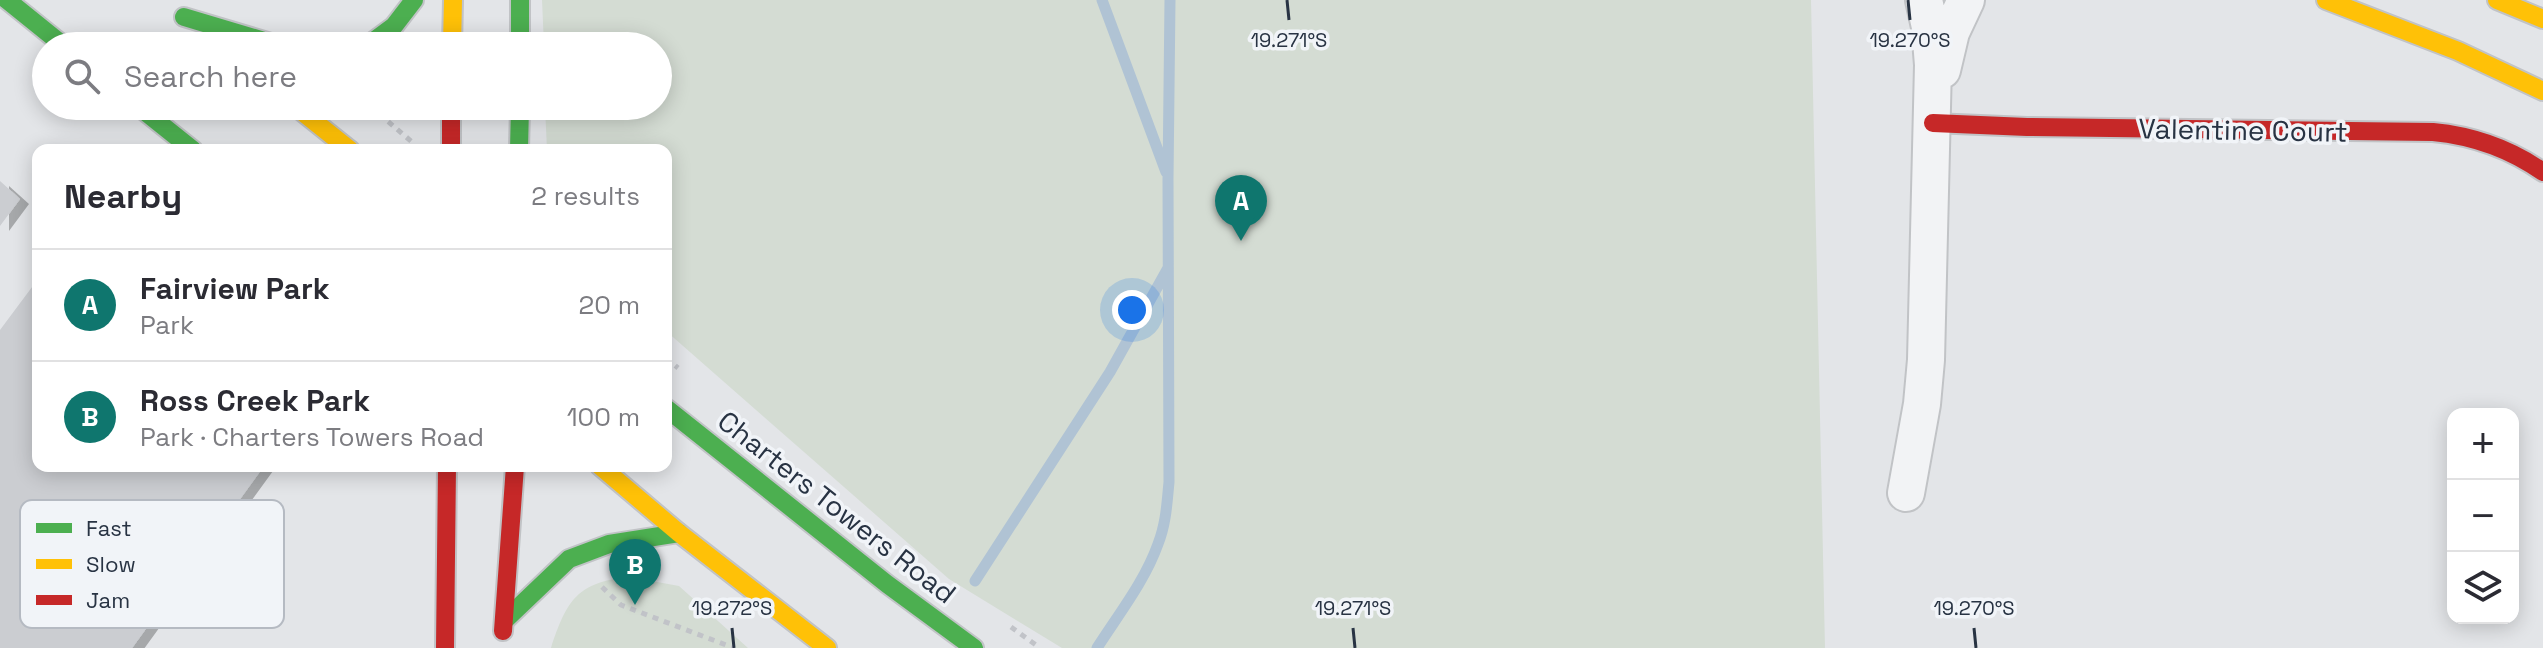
<!DOCTYPE html>
<html lang="en">
<head>
<meta charset="utf-8">
<style>
  body { margin:0; font-family:"Space Grotesk",sans-serif; background:#f2f2f3; color:#2b2b33 }
  .controls { position:absolute; right:24px; bottom:24px; display:grid; overflow:hidden; border-radius:16px; box-shadow:0 4px 20px #0003 }
  .controls button { width:72px; height:72px; display:grid; place-items:center; padding:0; border:0; border-bottom:2px solid #e1e1e2; background:#fff; color:#2b2b33; font:40px sans-serif }
  .you { position:absolute; left:1132px; top:310px; width:28px; height:28px; margin:-20px; border:6px solid #fff; border-radius:50%; background:#1a73e8; box-shadow:0 0 0 12px #1a73e833 }
  .badge { display:grid; place-items:center; width:52px; height:52px; border-radius:50%; background:#0f766e; color:#fff; font-size:26px; font-weight:700 }
  .pin { position:absolute; translate:-50% -66px; filter:drop-shadow(0 2px 4px #0008) }
  .pin::after { content:''; position:absolute; top:42px; width:28px; height:24px; background:inherit; clip-path:polygon(0 0,100% 0,50% 100%) }
  .list { margin:0; padding:0; list-style:none }
  h2 { display:flex; justify-content:space-between; align-items:center; height:104px; margin:0; padding:0 32px; font-size:34px }
  h2 small { font-size:26px; font-weight:400; color:#7c7c81 }
  .list li { display:grid; grid-template-columns:52px 1fr auto; gap:24px; align-items:center; box-sizing:border-box; height:112px; padding:0 32px; border-top:2px solid #e1e1e2 }
  .list b { display:block; font-size:30px; white-space:nowrap }
  .list p { margin:0; font-size:26px; white-space:nowrap; color:#7c7c81 }
  .list em { font-size:26px; font-style:normal; color:#7c7c81 }
  .icon { flex:none; width:44px; height:44px; fill:none; stroke:currentColor; stroke-width:2; stroke-linecap:round; stroke-linejoin:round }
  .map { position:relative; flex:none; width:2543px; height:648px; overflow:hidden }
  .search { position:absolute; background:#fff; box-shadow:0 4px 20px #0003; left:32px; top:32px; width:640px; height:88px; display:flex; align-items:center; gap:20px; box-sizing:border-box; padding:0 28px; border-radius:44px; color:#7c7c81; font-size:30px }
  .panel { position:absolute; background:#fff; box-shadow:0 4px 20px #0003; left:32px; top:144px; width:640px; height:328px; border-radius:16px }
  .map>svg:first-child { display:block }
  .green { fill:#d4dcd3 }
  .lines { fill:none; stroke-linecap:round; stroke-linejoin:round }
  .stream { stroke:#b0c3d4; stroke-width:11 }
  .building { fill:#cbcdd1; filter:url(#shadow) }
  .street-casing { stroke:#c1c3c6; stroke-width:40 }
  .fast-casing { stroke:#c1c3c6; stroke-width:22 }
  .slow-casing { stroke:#c1c3c6; stroke-width:22 }
  .jam-casing { stroke:#c1c3c6; stroke-width:22 }
  .path { stroke:#c1c3c8; stroke-width:5; stroke-dasharray:6 6; stroke-linecap:butt }
  .street { stroke:#f2f3f5; stroke-width:36 }
  .fast { stroke:#4caf50; stroke-width:18 }
  .slow { stroke:#ffc107; stroke-width:18 }
  .jam { stroke:#c62828; stroke-width:18 }
  .ticks { fill:none; stroke:#283343; stroke-width:3 }
  .labels { text-anchor:middle; dominant-baseline:central; stroke-width:7; stroke-linejoin:round; paint-order:stroke }
  .street-label { font-size:28px; fill:#283343; stroke:#f1f4f8 }
  .key { fill:#f1f4f8; stroke:#b5bac2; stroke-width:2 }
  .key-label { font-size:22px; fill:#283343 }
  .ticks-label { font-size:20px; text-anchor:middle; fill:#283343; stroke:#f1f4f8; stroke-width:7; stroke-linejoin:round; paint-order:stroke }
</style>
</head>
<body>
<div class="map">
<svg width="2543" height="648" viewBox="0 0 2543 648">
  <defs>
    <filter id="shadow"><feDropShadow dx="9" dy="5" stdDeviation="0" flood-color="#0004"/></filter>
  </defs>
  <rect width="100%" height="100%" fill="#e3e5e8"/>
  <path class="green" d="M542 0H1811L1825 648H1062L949 579 666 331V150H547L545 106H658V46H544Z
    M630 577 679 586 748 648H551C567 600 577 582 630 577Z"/>
  <g class="lines">
    <path class="stream" d="M1102 0 1166 172
      M975 581 1110 372 1168 268
      M1097 648C1118 615 1145 581 1158 544 1166 524 1167 503 1169 482L1168 179 1170 0"/>
  </g>
  <path class="building" d="M0 181 20 199 0 226Z
    M38 279V466H264L132 648H0V330Z"/>
  <g class="lines">
    <defs>
      <path id="street" d="M1942 70 1951 32 1966 0
        M1906 493 1922 404 1926 360 1933 65 1930 27 1924 0"/>
      <path id="fast" d="M7 0 64 46
        M520 0V46
        M184 17 281 46
        M367 46 394 26 414 0
        M138 106 193 150
        M519 150 520 106
        M666 408 887 584 974 648
        M504 621 569 559 609 544 679 533"/>
      <path id="slow" d="M2326 0 2458 51 2543 91
        M2497 0 2543 19
        M452 46 453 0
        M295 106 350 150
        M600 466 679 533 827 648"/>
      <path id="jam" d="M451 106V150
        M1933 123 2027 127 2433 132C2474 136 2509 148 2543 172
        M503 631 515 466
        M445 648 447 466"/>
    </defs>
    <use href="#street" class="street-casing"/>
    <use href="#fast" class="fast-casing"/>
    <use href="#slow" class="slow-casing"/>
    <use href="#jam" class="jam-casing"/>
    <path class="path" d="M370 106 412 142
      M666 358 678 368
      M602 587 621 605 734 648
      M1011 627 1040 648"/>
    <use href="#street" class="street"/>
    <use href="#fast" class="fast"/>
    <use href="#slow" class="slow"/>
    <use href="#jam" class="jam"/>
  </g>
  <path class="ticks" d="M1287 0 1289 20M1908 0 1910 20M732 628 734 648M1353 628 1355 648M1974 628 1976 648"/>
  <g class="labels">
    <g class="street-label">
      <text transform="translate(2243 130) rotate(1)">Valentine Court</text>
      <text transform="translate(837 507) rotate(38)">Charters Towers Road</text>
    </g>
  </g>
  <rect x="20" y="500" width="264" height="128" rx="12" class="key"/>
  <rect x="36" y="523" width="36" height="10" fill="#4caf50"/>
  <rect x="36" y="559" width="36" height="10" fill="#ffc107"/>
  <rect x="36" y="595" width="36" height="10" fill="#c62828"/>
  <g class="key-label">
    <text x="86" y="536">Fast</text>
    <text x="86" y="572">Slow</text>
    <text x="86" y="608">Jam</text>
  </g>
  <g class="ticks-label">
    <text x="1289" y="47">19.271°S</text>
    <text x="1910" y="47">19.270°S</text>
    <text x="732" y="615">19.272°S</text>
    <text x="1353" y="615">19.271°S</text>
    <text x="1974" y="615">19.270°S</text>
  </g>
</svg>
<div class="controls">
<button>+</button>
<button>−</button>
<button><svg class="icon" aria-label="layers" viewBox="0 0 24 24"><path d="M12 4l9 5-9 5-9-5zM3 14l9 5 9-5"/></svg></button>
</div>
<div class="you"></div>
<div class="pin badge" style="left:1241px;top:241px">A</div>
<div class="pin badge" style="left:635px;top:605px">B</div>
<div class="search"><svg class="icon" aria-label="search" viewBox="0 0 24 24"><circle cx="10" cy="10" r="6"/><path d="M15 15l6 6"/></svg>Search here</div>
<section class="panel">
<h2>Nearby<small>2 results</small></h2>
<ul class="list">
<li><span class="badge">A</span><div><b>Fairview Park</b><p>Park</p></div><em>20 m</em></li>
<li><span class="badge">B</span><div><b>Ross Creek Park</b><p>Park · Charters Towers Road</p></div><em>100 m</em></li>
</ul>
</section>
</div>
</body>
</html>
